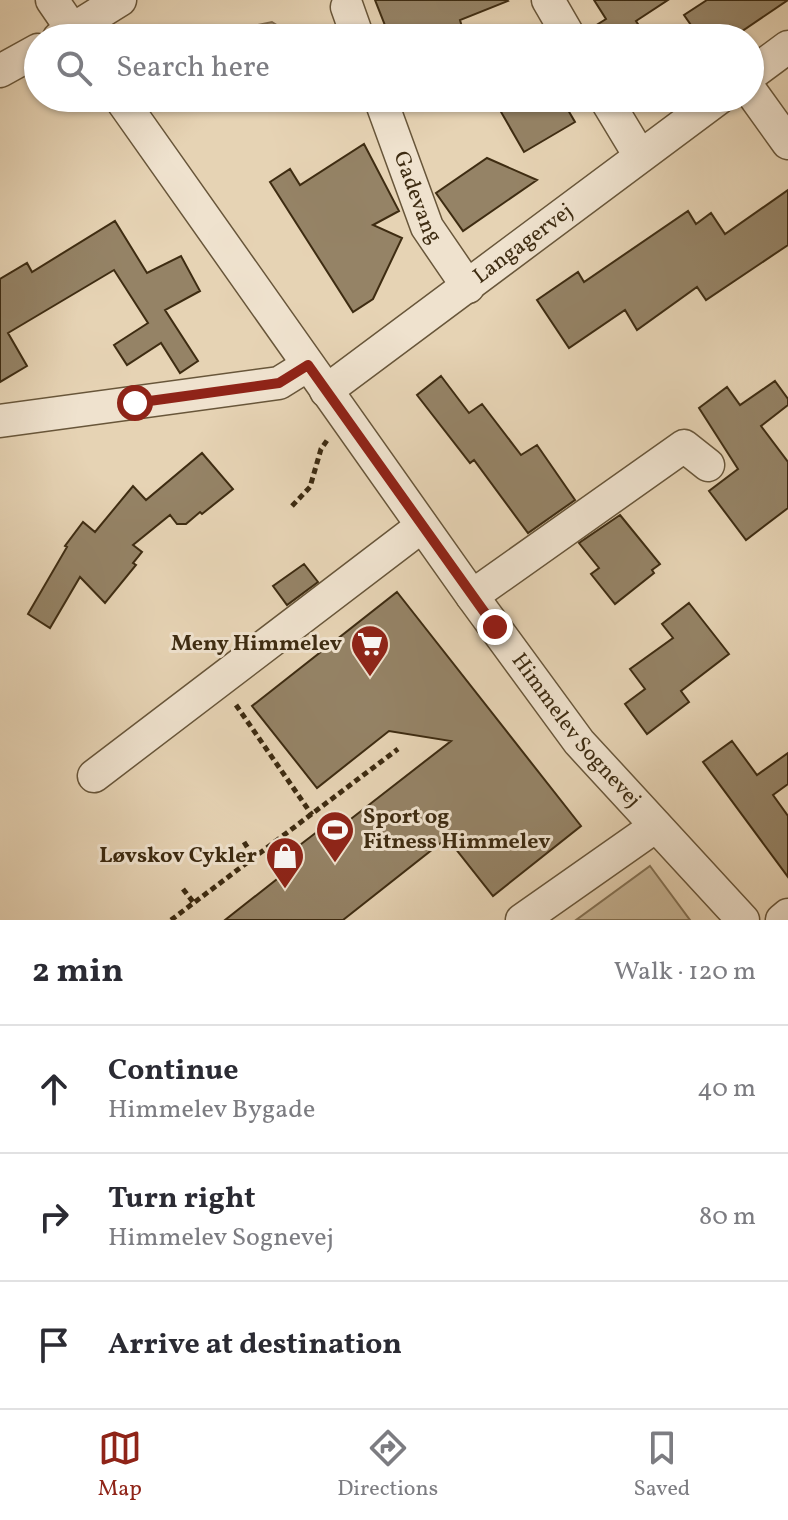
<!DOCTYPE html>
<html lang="en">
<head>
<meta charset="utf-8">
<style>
  body { margin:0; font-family:Vollkorn,serif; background:#f7f7f7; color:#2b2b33 }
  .stop { position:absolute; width:24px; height:24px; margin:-18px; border:6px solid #8f2418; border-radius:50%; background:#fff }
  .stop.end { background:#8f2418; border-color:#fff; box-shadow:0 2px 8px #0008 }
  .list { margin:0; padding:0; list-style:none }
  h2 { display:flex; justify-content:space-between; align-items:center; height:104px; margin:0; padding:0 32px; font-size:34px }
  h2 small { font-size:26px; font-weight:400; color:#7c7c81 }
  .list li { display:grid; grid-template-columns:52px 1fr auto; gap:24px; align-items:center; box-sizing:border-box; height:128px; padding:0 32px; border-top:2px solid #e1e1e2 }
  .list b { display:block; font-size:30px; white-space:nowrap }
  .list p { margin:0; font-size:26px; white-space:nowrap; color:#7c7c81 }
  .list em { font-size:26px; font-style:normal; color:#7c7c81 }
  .icon { flex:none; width:44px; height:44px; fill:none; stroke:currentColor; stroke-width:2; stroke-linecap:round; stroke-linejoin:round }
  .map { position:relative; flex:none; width:788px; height:920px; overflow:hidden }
  .search { position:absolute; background:#fff; box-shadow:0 2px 6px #0004; left:24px; right:24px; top:24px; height:88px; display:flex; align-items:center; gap:20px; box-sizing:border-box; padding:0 28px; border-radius:44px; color:#7c7c81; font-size:30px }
  .sheet { height:488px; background:#fff }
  nav { display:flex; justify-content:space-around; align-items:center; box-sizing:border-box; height:112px; border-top:2px solid #e1e1e2; background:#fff; font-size:22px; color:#7c7c81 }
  nav a { display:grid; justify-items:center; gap:4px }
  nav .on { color:#8f2418 }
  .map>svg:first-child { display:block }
  .green { fill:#c9b798; stroke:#847255; stroke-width:2 }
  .water { fill:#ad9a7d; stroke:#816e52; stroke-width:2 }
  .building { fill:#958366; stroke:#3e2c12; stroke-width:2 }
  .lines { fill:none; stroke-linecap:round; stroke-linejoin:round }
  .minor-casing { stroke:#68563a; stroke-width:35 }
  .path { stroke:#3e2c12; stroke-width:5; stroke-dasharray:6 4; stroke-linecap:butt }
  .minor { stroke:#efe2ce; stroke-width:32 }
  .route { stroke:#8f2418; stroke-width:10 }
  .labels { text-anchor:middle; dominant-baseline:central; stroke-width:6; stroke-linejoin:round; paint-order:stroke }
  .street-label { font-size:22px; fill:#3e2c12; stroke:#efe2ce }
  .poi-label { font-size:22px; font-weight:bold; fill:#3e2c12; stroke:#efe2ce; text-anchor:end }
</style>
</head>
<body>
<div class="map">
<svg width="788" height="920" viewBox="0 0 788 920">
  <rect width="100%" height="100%" fill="#e6d3b4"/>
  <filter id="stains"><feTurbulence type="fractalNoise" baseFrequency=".0025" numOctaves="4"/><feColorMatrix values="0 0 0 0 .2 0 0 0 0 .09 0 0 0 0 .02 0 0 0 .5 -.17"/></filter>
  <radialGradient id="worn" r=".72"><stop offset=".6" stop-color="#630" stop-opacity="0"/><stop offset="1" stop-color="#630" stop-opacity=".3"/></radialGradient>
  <path class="green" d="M650 866 690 920H576Z"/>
  <path class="water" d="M272 22 297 38H237L243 28Z"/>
  <path class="building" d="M375 0H507L508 1 460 20 462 27 430 38H390Z
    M594 0H668L636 21 647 38H589L587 31 606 19Z
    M707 0H788L732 38H700L684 15Z
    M493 98H561L575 122 524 152Z
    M364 144 399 211 373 225 402 238 373 299 353 312 270 182 290 169 300 185Z
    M487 158 537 180 463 231 436 193Z
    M788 190V245L706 300 697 287 637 330 625 310 569 348 537 300 578 272 584 282 688 211 696 224 711 213 725 234Z
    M115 221 147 273 181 256 200 291 165 310 198 361 180 373 161 343 127 365 114 345 148 323 114 270 8 333 27 366 0 382V279L27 263 32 272Z
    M441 376 469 413 482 404 521 455 537 445 575 500 528 533 474 460 470 463 417 395Z
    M775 381 788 399V405L761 426 788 462V508L746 540 709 491 738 469 699 408 727 387 740 405Z
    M202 453 233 489 202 514 200 512 186 524H177L170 515 133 545 142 552 133 563 136 565 105 603 80 577 50 628 28 614 67 547 65 546 83 522 95 532 133 486 146 500Z
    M620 515 660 564 652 570 654 573 615 604 591 574 599 568 579 543Z
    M304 564 318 582 287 605 273 586Z
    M397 592 581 826 493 896 447 838 343 920H225L291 868 283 858 322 828 329 836 451 741 389 731 317 788 252 706Z
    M689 603 729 654 681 691 689 702 647 734 625 704 645 689 630 669 673 638 662 624Z
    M732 741 757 775 788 753V784L773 795 788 816V877L703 762Z"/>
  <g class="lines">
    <defs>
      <g id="minor">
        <path d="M52 0 78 38"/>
        <path d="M548 0 570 38"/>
        <path d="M347 7 358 38"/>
        <path d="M59 38 120 0"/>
        <path d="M0 71 38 50"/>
        <path d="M750 75 788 47"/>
        <path d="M750 90 788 143"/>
        <path id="s1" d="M120 98 472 596 579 742 743 920"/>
        <path id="s2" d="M380 98 427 227 468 287"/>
        <path d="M605 98 640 156"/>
        <path id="s3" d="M326 391 719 98"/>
        <path d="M0 421 279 383 308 365"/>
        <path d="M472 596 684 446 708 465"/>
        <path d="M94 776 422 526"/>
        <path d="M522 920 656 826"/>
        <path d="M782 920 788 915"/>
      </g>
    </defs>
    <use href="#minor" class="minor-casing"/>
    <path class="path" d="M292 506 310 487 321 449 328 439
      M236 705 312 815
      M244 842 253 856
      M183 889 194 903
      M171 920 398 749"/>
    <use href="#minor" class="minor"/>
  </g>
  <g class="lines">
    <path class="route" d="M135 403 279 383 308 365 495 627"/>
  </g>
  <defs>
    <symbol id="supermarket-pin" viewBox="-11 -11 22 30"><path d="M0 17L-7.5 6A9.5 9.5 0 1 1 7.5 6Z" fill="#8f2418" stroke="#efe2ce"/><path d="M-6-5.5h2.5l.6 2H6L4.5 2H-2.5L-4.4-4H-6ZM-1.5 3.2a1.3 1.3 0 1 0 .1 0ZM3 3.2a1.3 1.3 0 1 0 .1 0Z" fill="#fff"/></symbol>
    <symbol id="stadium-pin" viewBox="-11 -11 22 30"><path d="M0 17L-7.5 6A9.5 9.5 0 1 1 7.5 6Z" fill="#8f2418" stroke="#efe2ce"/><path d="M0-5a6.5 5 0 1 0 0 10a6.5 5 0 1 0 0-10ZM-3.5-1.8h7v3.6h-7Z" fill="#fff"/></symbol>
    <symbol id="shop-pin" viewBox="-11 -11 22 30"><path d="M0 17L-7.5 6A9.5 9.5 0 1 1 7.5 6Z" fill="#8f2418" stroke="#efe2ce"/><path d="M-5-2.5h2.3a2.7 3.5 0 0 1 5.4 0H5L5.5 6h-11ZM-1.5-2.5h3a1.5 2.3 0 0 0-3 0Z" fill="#fff"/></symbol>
  </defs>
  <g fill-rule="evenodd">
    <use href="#supermarket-pin" x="348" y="622" width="44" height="60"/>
    <use href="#stadium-pin" x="313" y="808" width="44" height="60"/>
    <use href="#shop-pin" x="263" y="834" width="44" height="60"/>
  </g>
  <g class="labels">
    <g class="street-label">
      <text stroke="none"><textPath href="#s2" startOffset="106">Gadevang</textPath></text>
      <text stroke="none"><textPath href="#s3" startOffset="246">Langagervej</textPath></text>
      <text stroke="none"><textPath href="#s1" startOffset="780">Himmelev Sognevej</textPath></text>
    </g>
    <g class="poi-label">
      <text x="342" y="644">Meny Himmelev</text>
      <text x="363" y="817" text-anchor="start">Sport og<tspan x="363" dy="25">Fitness Himmelev</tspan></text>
      <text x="257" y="856">Løvskov Cykler</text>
    </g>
  </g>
  <rect width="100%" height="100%" filter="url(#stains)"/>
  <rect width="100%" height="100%" fill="url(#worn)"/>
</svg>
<div class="stop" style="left:135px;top:403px"></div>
<div class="stop end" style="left:495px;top:627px"></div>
<div class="search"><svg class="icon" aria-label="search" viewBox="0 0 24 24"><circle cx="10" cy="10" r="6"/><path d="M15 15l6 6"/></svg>Search here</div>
</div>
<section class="sheet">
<h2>2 min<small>Walk · 120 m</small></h2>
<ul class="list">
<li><svg class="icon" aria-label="ahead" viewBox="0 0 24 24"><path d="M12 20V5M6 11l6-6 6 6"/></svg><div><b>Continue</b><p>Himmelev Bygade</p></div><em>40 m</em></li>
<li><svg class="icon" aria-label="right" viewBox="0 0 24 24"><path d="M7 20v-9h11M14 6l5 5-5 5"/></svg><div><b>Turn right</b><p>Himmelev Sognevej</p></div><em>80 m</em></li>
<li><svg class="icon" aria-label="arrive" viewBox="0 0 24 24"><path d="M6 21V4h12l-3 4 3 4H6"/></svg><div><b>Arrive at destination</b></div></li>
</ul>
</section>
<nav>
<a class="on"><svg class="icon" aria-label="map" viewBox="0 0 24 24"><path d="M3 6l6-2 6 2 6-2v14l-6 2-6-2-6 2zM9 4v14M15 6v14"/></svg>Map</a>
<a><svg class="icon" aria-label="directions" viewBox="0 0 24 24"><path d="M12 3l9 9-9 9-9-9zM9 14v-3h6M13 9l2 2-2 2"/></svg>Directions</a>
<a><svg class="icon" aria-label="saved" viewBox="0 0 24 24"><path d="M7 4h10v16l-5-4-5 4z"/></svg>Saved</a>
</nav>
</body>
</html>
